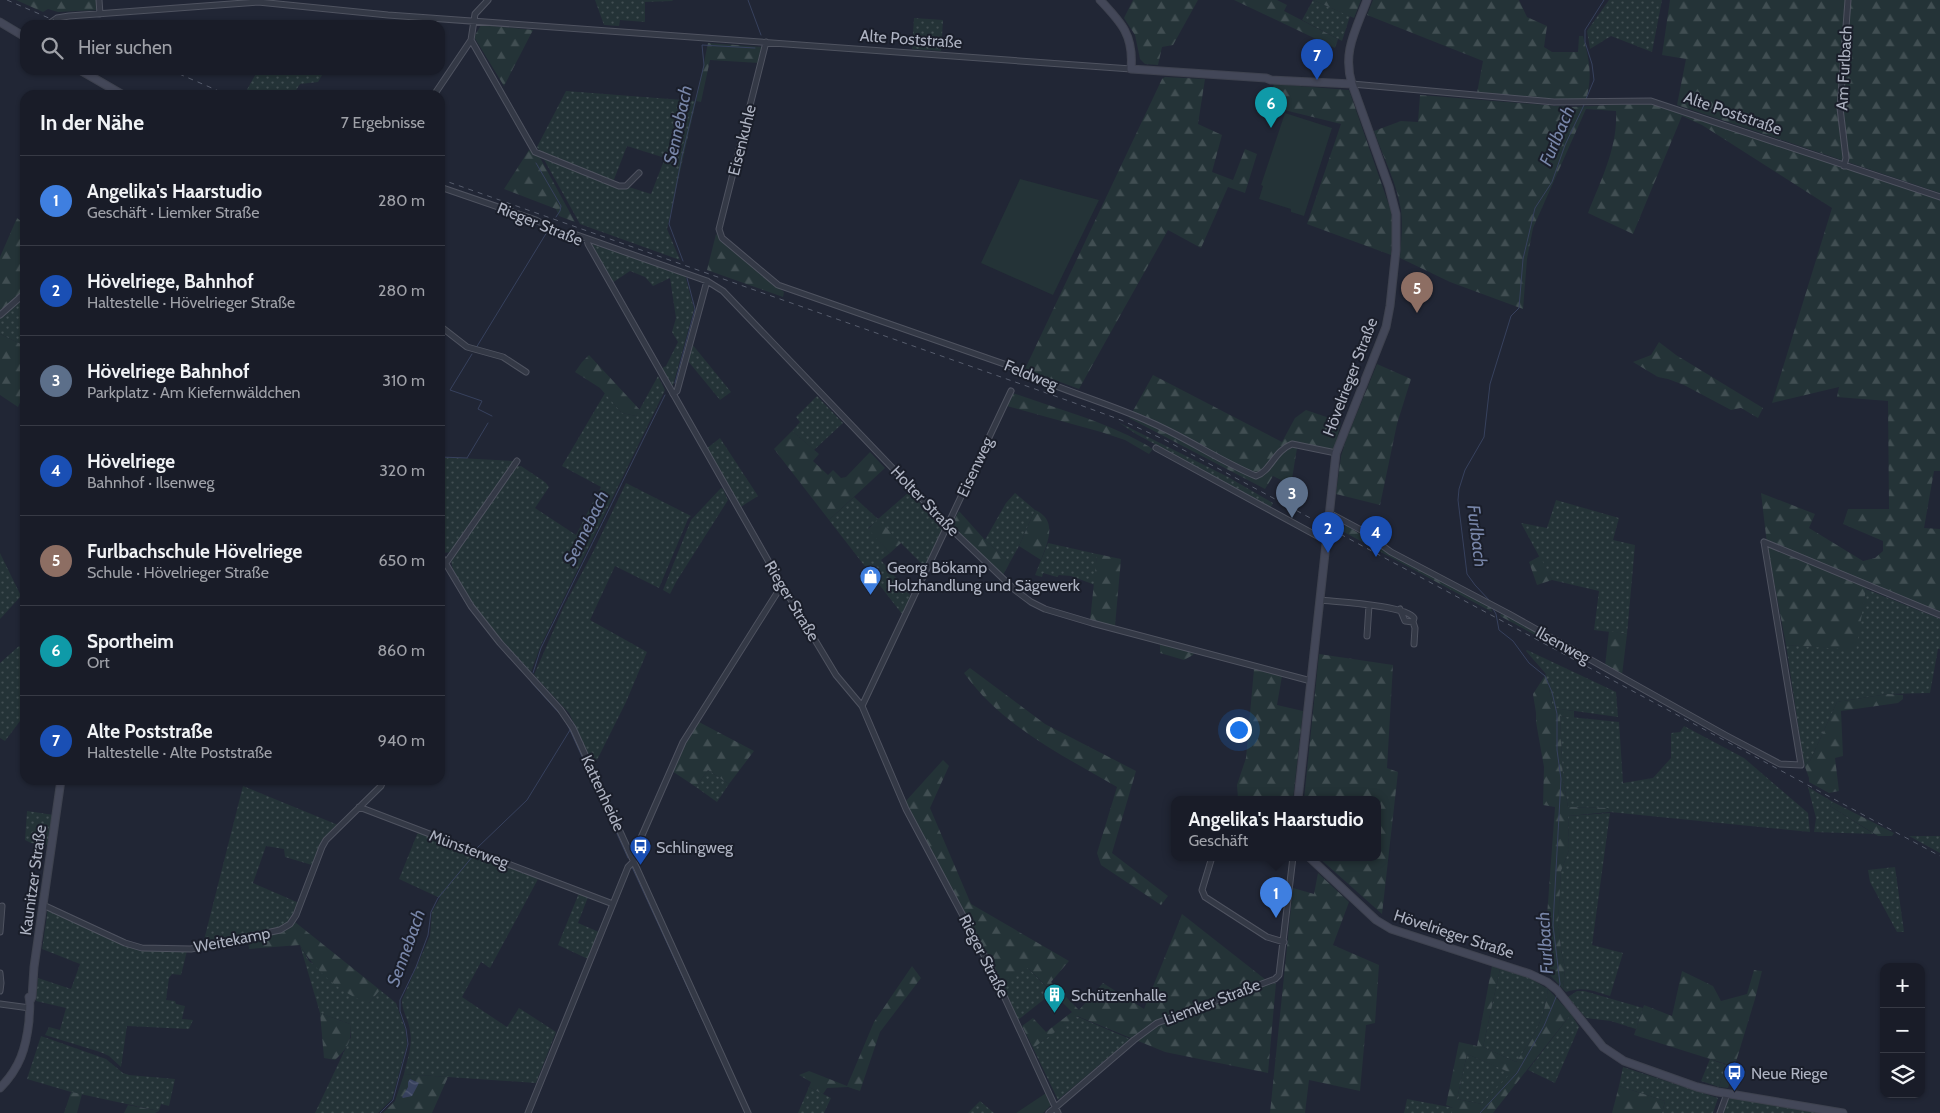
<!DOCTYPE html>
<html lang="de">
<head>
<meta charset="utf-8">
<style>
  body { margin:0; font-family:Cabin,sans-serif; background:#222530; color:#f1f3f6 }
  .controls { position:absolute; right:15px; bottom:15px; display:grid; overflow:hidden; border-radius:10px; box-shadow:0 1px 4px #0004 }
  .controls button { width:45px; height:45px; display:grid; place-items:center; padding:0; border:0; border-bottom:1px solid #373a45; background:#191c28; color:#f1f3f6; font:25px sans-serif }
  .you { position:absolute; left:1238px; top:729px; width:18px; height:18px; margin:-12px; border:4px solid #fff; border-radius:50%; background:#1a73e8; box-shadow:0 0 0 8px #1a73e833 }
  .badge { display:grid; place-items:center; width:32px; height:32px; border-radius:50%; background:#ea580c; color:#fff; font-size:16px; font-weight:700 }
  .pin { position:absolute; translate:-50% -41px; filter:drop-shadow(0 1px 2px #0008) }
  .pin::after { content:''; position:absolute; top:26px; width:18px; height:15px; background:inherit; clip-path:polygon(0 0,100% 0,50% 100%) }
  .popup { position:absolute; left:1171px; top:796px; width:210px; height:65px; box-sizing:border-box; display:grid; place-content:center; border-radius:10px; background:#191c28; filter:drop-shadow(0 1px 4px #0005); font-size:16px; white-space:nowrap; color:#9fa1a8 }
  .popup b { font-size:19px; color:#f1f3f6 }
  .popup::after { content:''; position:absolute; left:50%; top:100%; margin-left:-10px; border:10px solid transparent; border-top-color:#191c28 }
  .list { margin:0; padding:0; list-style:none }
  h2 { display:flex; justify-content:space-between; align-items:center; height:65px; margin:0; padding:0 20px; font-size:21px }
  h2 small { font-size:16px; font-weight:400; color:#9fa1a8 }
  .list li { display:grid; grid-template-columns:32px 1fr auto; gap:15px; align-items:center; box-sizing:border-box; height:90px; padding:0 20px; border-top:1px solid #373a45 }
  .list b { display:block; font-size:19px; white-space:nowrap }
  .list p { margin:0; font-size:16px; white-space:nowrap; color:#9fa1a8 }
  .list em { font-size:16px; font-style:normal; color:#9fa1a8 }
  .icon { flex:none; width:28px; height:28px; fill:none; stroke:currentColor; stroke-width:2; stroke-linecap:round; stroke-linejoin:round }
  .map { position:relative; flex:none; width:1940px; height:1113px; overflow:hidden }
  .search { position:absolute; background:#191c28; box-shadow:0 1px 4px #0004; left:20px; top:20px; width:425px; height:55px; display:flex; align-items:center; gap:12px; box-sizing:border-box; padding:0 18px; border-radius:15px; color:#9fa1a8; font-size:19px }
  .panel { position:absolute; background:#191c28; box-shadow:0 1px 4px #0004; left:20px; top:90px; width:425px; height:695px; border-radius:15px }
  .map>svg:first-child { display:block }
  .green { fill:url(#green-dots); fill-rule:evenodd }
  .forest { fill:url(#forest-firs); fill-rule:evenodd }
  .pitch { fill:#243337 }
  .water { fill:url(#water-waves) }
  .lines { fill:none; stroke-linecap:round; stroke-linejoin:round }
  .stream { stroke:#37415d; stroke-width:1 }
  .street-casing { stroke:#4f5360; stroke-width:7 }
  .secondary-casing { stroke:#3e424f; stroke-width:9 }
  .street { stroke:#343946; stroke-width:5 }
  .secondary { stroke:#434758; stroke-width:7 }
  .rail { stroke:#565c6c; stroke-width:1; stroke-dasharray:5 5; stroke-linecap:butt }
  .labels { text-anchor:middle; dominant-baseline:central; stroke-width:4; stroke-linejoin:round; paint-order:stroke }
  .street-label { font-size:16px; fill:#aeb3c2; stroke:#1a1e2a }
  .poi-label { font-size:16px; fill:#aeb3c2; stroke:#1a1e2a; text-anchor:start }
  .water-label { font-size:18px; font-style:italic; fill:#7886a9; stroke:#1a1e2a }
</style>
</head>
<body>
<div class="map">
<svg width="1940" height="1113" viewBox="0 0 1940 1113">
  <defs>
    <pattern id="green-dots" width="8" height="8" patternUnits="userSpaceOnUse" patternTransform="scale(1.25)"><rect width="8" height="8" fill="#243337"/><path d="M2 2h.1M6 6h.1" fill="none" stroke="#414e52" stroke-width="1.8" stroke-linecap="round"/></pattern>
    <pattern id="forest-firs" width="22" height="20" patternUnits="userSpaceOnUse" patternTransform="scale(1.25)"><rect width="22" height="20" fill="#243337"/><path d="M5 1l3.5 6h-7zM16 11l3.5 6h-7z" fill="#414e52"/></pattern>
    <pattern id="water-waves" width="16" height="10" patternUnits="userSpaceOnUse" patternTransform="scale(1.25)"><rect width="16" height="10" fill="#37415d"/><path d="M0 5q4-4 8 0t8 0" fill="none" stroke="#515a73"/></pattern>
  </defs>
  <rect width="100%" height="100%" fill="#212635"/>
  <path class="green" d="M595 0H672L673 1 645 2V22L620 20 619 26 604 25Z
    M1313 0 1350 16 1342 41 1302 20Z
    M1609 0H1662L1652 52 1611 36 1590 49 1587 31Z
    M914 18 943 20 941 51 912 49Z
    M258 70H325L318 82 300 84 293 95H244Z
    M566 91 696 101 667 229 680 260 580 224 537 147ZM627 146 665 158 651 194 613 182Z
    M592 244 685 275 694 309 672 389 661 369 666 366 678 342 672 332 676 318 670 278 653 286 645 277 630 271 612 283Z
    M25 294V346L0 334V316Z
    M692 344 731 392 720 400 688 361Z
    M658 376 665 390 540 647 531 672C509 648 450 589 451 557L516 466H521L545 482 549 487 535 508 576 535 601 487 562 466 605 393 622 413 636 416Z
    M817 396 843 423 814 450 792 431 800 422 796 417Z
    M1118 422 1228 477 1273 503 1271 507 1136 434Z
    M720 438 758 496 739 508 706 449Z
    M440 457 514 461 451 552 444 553 440 547Z
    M626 483 691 516 688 519 659 588 615 566 590 620 647 652 626 702 598 758 593 763 569 713 534 675 564 606 592 554Z
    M721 488 723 489 728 500 676 582 670 594 663 590 691 520Z
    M909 492 944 528 926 568 878 520 868 528 890 553 881 560 911 596 902 614 829 520 854 497 878 519Z
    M1015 493 1035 510 1019 546 1010 562 985 540 1006 503Z
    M1556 500 1619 518 1613 540 1635 545 1627 634 1594 630 1599 591 1552 580 1521 523 1547 528Z
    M1048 543 1097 554 1095 585 1071 576 1059 575 1057 577 1043 573 1042 577 1035 575Z
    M0 553 21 596 0 619Z
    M1866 589 1940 619V649H1938L1930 693 1888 694 1837 702 1810 761 1804 764 1786 645 1855 649Z
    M19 646 25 653V706L20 721 5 741 0 738V663Z
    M1527 650 1616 692 1618 717 1553 708 1546 674 1526 651Z
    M1560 716 1619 722 1623 783 1653 778 1671 758V733L1680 732 1684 726 1744 758 1808 813 1810 832 1610 812 1608 808 1568 807 1563 780Z
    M708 770 729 784 717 802 696 787Z
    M243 786 338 825 319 846 312 865 285 857 284 849 266 846 253 883 299 903 288 922 279 927 203 944Z
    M1808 787 1833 802 1830 806 1874 834 1814 832 1816 818Z
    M27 811 54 815 49 845 31 843 25 840Z
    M1610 813 1592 945 1623 953 1610 996C1593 991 1584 986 1566 992L1563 989 1565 967 1561 949 1558 923 1561 871 1569 850 1568 816Z
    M418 832 538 879 490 968 481 962 462 997 507 1027 519 1008 556 1032 536 1083 404 1074C407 1060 413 1045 410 1031 409 1020 402 1012 402 1000L430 936 432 912 440 898 399 879Z
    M1909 836H1940V853Z
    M1895 867 1904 932H1897L1870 882 1868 870Z
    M579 893 588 897 578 923 599 932 588 959 558 945Z
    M48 908 124 944 187 951 181 975 172 974 169 978 166 1000 175 1001 176 1004 185 1006 182 1019 193 1020 189 1029 127 1026 121 1067 109 1056 100 1052 45 1035 49 1027 60 1030 66 1008 36 1001 38 978 71 989 80 964 42 949Z
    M300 945 309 961 369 1003 380 990 396 1003 405 1029 407 1044 392 1099 378 1113H315L351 1037 350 1024 320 1013Z
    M1027 967 1052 993 1018 1020 1002 982Z
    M1500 969 1528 977 1548 989C1543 1023 1535 1035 1516 1062L1483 1047Z
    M1577 991H1584L1643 1008 1636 1029 1611 1021 1586 1018 1568 997Z
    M1571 1014 1579 1027 1555 1083 1528 1070Z
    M1076 1016 1130 1039 1058 1100 1033 1048Z
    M41 1036 106 1059 123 1073 129 1075 175 1079 169 1106 161 1104 159 1111 71 1092 27 1079Z
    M1467 1054 1512 1073 1482 1104 1457 1099Z
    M1710 1059 1726 1065 1719 1087 1701 1081Z
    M1623 1067 1718 1098 1713 1113H1662L1665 1101 1619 1086Z
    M809 1087 831 1098 824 1113H798Z
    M1731 1098 1826 1113H1723L1728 1100Z
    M1407 1099 1454 1108 1452 1113H1404Z
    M980 1101 994 1113H968Z"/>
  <path class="forest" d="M16 0H97L98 10 58 12 48 9 43 12Z
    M1133 0H1198L1173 45 1162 47 1158 65 1145 64 1140 59 1135 35 1124 18Z
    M1234 0H1277L1287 5 1284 11 1338 39 1335 48Z
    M1313 0H1361L1354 18Z
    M1373 0H1519L1527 17 1547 26 1544 47 1552 52H1578L1579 36H1583C1589 59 1593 75 1586 100H1568L1477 93 1483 61 1367 15Z
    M1670 0H1940V193L1677 105 1686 59 1662 55Z
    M481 25 533 30 504 86 474 37Z
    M708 43 763 47 759 63 710 60 701 102 696 101Z
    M1165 77 1205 79 1198 124 1222 135 1212 172 1233 180 1245 149 1257 154 1245 193 1228 187 1201 248 1168 230 1079 389 1025 369 1162 79Z
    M1274 84 1349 90 1391 211 1393 228 1391 255 1307 224 1341 124 1268 106Z
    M1420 95 1570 107 1650 103 1940 199V471H1934L1924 528 1940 529V614L1867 583 1856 650 1786 645 1767 544 1761 493 1815 514 1809 528 1863 561 1875 558 1883 551V541L1843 524 1848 509H1889L1888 401 1837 397 1839 387 1772 403 1832 208 1702 125 1682 116 1633 234 1588 213C1601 180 1618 147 1616 111L1586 109 1533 228 1527 259 1523 309 1450 282 1400 258C1401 242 1403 226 1401 210 1397 183 1383 157 1374 131L1401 121 1418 122Z
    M529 150 538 154 575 222 559 216 556 209 504 189Z
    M17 218 25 224V294L0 316V257Z
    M716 234 784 292 783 297 707 270Z
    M0 334 25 346V392L18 407 0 395Z
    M1659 342 1676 355 1763 408 1758 418 1741 408 1731 410 1684 385 1668 379 1658 377 1633 362 1651 355Z
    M589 355 640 410 636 416 622 413 600 388 575 372 582 362Z
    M1377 364 1411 379 1397 424 1380 505 1336 494 1341 456 1346 440Z
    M1153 375 1282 442 1295 418 1306 410 1341 422 1333 455 1297 448 1291 485 1273 476 1265 489 1129 418Z
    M1013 393C1060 410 1111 423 1153 449L1149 454 1125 440 1101 432 1007 406Z
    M792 431 819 454 813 461 828 475 833 470 841 478 846 477 870 452 885 468 829 520 774 449Z
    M1035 510C1058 520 1048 542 1041 560L1019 546Z
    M959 511 985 540 1010 562 1003 575 951 526Z
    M878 519 901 543 890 553 868 529Z
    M1346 525 1390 554 1491 607 1492 612 1342 531Z
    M1097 554 1121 559 1115 626 1090 621Z
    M1540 556 1552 580 1537 585 1529 562Z
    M1501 613 1510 617 1585 659 1583 661 1500 616Z
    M1609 631 1627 634 1622 675 1605 666Z
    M1160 644 1194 652 1193 655 1184 660 1160 653Z
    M1319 654 1393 665 1387 768 1398 772 1382 914 1318 857H1377V799H1304Z
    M970 668 1045 724 1136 771 1112 853 1168 896 1161 905 1101 865 1097 853 1117 787C1062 755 1002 726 964 673Z
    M1254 669 1282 676 1277 705 1303 711 1293 799H1238L1237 785 1246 758Z
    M1546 674 1553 708 1574 711V718L1560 716 1563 780 1568 807 1608 808 1610 812 1568 816 1569 850 1561 871 1558 923 1561 949 1565 967 1563 989 1550 975 1547 916 1555 807 1543 805 1544 767 1536 722V713L1533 694Z
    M1888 694 1903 695V699L1898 703 1841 711 1843 756 1835 758 1839 791 1829 793 1809 782V778L1804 764 1810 761 1837 702Z
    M699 722 754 751 729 784 708 770 696 787 672 771 685 744Z
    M943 760 949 766 930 808 971 904 1069 961 1051 982 1079 1010 1103 983 1144 1009 1182 914 1266 980 1268 985 1276 983 1268 1073 1165 1052 1077 1016 1033 1048 1022 1026 1033 1018 1046 1032 1072 1012 1028 968 1002 982 905 802Z
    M1833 802 1894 833 1892 836H1878L1830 806Z
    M1318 873 1349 902 1333 945 1379 965 1375 1023 1366 1025 1360 1091 1309 1080 1305 1113H1270L1293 888 1314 894Z
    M295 922 380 990 369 1003C341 994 314 970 300 945L249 949 248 939 292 925Z
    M912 966 921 978 880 1032 860 1091 848 1087 827 1088 823 1094 809 1087 811 1082 799 1075 809 1071 847 1086 874 1022Z
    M1492 966 1500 969 1483 1047 1516 1062C1535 1035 1543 1023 1548 989L1571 1014 1493 1113H1452L1453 1108 1446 1105 1459 1042 1477 1046ZM1467 1054 1511 1073 1482 1104 1457 1099Z
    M1754 970 1762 971 1755 999 1728 1088 1719 1087 1726 1064 1634 1035 1644 1005 1672 1016 1682 971 1713 986 1721 1001 1747 994Z
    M320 1013 350 1024C352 1042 348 1047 335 1060L324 1058Z
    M404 1074 448 1077 432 1113H383L395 1101Z
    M1619 1086 1665 1101 1662 1113H1612Z
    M71 1092 82 1094 77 1113H64Z
    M128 1105 159 1111 155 1113H124Z"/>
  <path class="pitch" d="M1285 113 1332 128 1304 216 1291 212V209L1259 199 1263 186 1261 185Z
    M1020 179 1099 200 1053 295 981 263Z
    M1046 1093 1051 1105 1043 1113H1016Z"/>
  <path class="water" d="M410 1079 419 1083 412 1096 403 1098 402 1097 408 1087V1082Z"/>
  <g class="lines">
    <path class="stream" d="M748 0 761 35
      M1586 99 1594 80 1592 64 1585 42V30L1604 0
      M536 163 561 206 560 211 556 217
      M683 261 669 224 682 156 704 65 702 45 755 48
      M476 348 547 232
      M472 354 450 390 482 401 478 409 492 416
      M675 383 695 309 687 278
      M440 457 467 458 488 423
      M1490 601 1475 585 1467 574 1458 500 1459 489 1465 470 1484 437 1490 384 1511 316 1519 308 1523 259 1535 208 1552 182 1565 145 1584 105
      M1492 607 1496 614 1499 630 1513 641 1529 663 1545 676 1552 692 1557 714V750L1561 779 1553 925 1560 984 1559 988
      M533 673 541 648 665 395
      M531 682 559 713
      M570 730 628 858
      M477 848 527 800 570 730 567 724
      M632 867 703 1021
      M380 1113 393 1100 408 1044 406 1029 400 1011V1000L416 967 428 935 431 912 438 898 473 856
      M1480 1113 1517 1073 1544 1026 1557 995"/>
    <defs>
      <path id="street" d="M99 0 100 14
        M47 25 57 18 69 16 258 2 388 15 1131 69
        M471 40 535 152 619 186H626L639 173
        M766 42 719 229 722 238 778 285 1007 365C1053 388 1103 401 1150 422 1187 438 1220 461 1256 476 1271 471 1274 451 1292 444L1336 453
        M1352 84 1554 102 1651 101 1940 197
        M434 95 471 40 475 14 488 0
        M1844 166 1846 158 1840 108 1848 0
        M440 187 536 220 565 236 577 235 707 281 723 291 948 526 1015 590 1031 602 1045 609 1092 623 1311 681
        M587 240 588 244 782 585 836 675 862 706 906 809 992 970 1058 1113
        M0 315 25 293
        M440 326 467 347 503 357 526 372
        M673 394 677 391 707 281
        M1156 448 1321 538 1326 539
        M1329 515H1333L1361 530 1391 552 1509 614 1725 735 1780 764 1801 765 1764 542
        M1764 542 1940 615
        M440 554 471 606 500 643 560 709 573 728 748 1113
        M446 563 517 461
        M1320 600C1337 602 1406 605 1414 618L1413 622 1405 621 1400 609
        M1413 622 1415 628 1414 644
        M1367 636 1369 605
        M862 706 1011 391
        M359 807 613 904
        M631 853 636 849 683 742 782 585
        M1212 857 1202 890 1205 897 1267 937 1284 942
        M43 905 125 943 142 948 191 949 280 930 290 924 296 915 322 847 326 840 381 786 383 780
        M0 932 2 906
        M0 973 1 983 0 991
        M0 1004 30 1008
        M528 1113 628 867 634 861
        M1049 1113 1134 1040 1157 1023 1275 979 1279 975 1293 857
        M1720 1113 1727 1094"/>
      <path id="secondary" d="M1100 0C1122 23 1134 36 1131 69L1266 78 1271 80 1352 84
        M0 22 25 37
        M80 70 123 95
        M1298 799 1336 453 1386 327 1390 306 1396 250V214L1389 187 1352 84C1342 52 1356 30 1367 0
        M1309 857 1376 920 1391 929 1530 974 1547 982 1557 990 1603 1047 1624 1061 1697 1087 1718 1092 1843 1113
        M30 1001 32 997 34 967 61 780
        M0 1088C20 1068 26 1048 29 1021 29 1013 31 1005 29 997"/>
    </defs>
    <use href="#street" class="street-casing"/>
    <use href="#secondary" class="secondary-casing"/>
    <use href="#street" class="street"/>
    <use href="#secondary" class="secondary"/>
    <path class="rail" d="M7 0 65 25
      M170 70 228 95
      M440 179 1069 401 1121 420 1165 440 1940 856"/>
  </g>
  <defs>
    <symbol id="shop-pin" viewBox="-11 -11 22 30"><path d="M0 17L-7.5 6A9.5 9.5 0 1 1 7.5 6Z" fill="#3f7fe0" stroke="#1a1e2a"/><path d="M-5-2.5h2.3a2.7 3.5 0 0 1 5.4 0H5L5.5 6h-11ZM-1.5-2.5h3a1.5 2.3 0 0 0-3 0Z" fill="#fff"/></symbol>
    <symbol id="bus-pin" viewBox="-11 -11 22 30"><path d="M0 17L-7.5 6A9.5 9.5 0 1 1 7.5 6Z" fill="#1a4fb4" stroke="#1a1e2a"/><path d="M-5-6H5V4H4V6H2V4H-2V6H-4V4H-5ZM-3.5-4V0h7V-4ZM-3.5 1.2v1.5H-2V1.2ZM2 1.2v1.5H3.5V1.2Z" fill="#fff"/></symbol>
    <symbol id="building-pin" viewBox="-11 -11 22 30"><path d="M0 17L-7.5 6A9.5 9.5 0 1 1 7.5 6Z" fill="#0f9aa8" stroke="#1a1e2a"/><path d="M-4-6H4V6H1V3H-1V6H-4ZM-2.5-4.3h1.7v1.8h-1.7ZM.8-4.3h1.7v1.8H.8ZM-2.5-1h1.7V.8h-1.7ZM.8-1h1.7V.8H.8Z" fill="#fff"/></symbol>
  </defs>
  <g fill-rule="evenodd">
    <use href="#shop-pin" x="858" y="564" width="25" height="34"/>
    <use href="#bus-pin" x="628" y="834" width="25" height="34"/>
    <use href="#building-pin" x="1042" y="982" width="25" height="34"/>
    <use href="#bus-pin" x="1722" y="1060" width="25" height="34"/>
  </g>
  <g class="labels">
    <g class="street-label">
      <text transform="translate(911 39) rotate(4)">Alte Poststraße</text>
      <text transform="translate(1844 68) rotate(-87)">Am Furlbach</text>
      <text transform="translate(1733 113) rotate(19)">Alte Poststraße</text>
      <text transform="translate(742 140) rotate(-76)">Eisenkuhle</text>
      <text transform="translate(540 224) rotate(22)">Rieger Straße</text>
      <text transform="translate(1031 375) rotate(22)">Feldweg</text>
      <text transform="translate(1350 377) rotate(-69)">Hövelrieger Straße</text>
      <text transform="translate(975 467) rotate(-65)">Eisenweg</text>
      <text transform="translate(925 501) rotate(46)">Holter Straße</text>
      <text transform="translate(792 601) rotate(59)">Rieger Straße</text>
      <text transform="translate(1563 645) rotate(29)">Ilsenweg</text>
      <text transform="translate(603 793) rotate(65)">Kattenheide</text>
      <text transform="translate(469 849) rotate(20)">Münsterweg</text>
      <text transform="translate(33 880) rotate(-82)">Kaunitzer Straße</text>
      <text transform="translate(1454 934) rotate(18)">Hövelrieger Straße</text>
      <text transform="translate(232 940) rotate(-11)">Weitekamp</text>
      <text transform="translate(984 956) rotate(63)">Rieger Straße</text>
      <text transform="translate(1212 1002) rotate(-21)">Liemker Straße</text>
    </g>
    <g class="poi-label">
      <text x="887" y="567">Georg Bökamp<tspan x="887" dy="18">Holzhandlung und Sägewerk</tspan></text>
      <text x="656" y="847">Schlingweg</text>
      <text x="1071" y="995">Schützenhalle</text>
      <text x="1751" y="1073">Neue Riege</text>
    </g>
    <g class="water-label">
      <text transform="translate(678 125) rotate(-78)">Sennebach</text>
      <text transform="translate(1557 136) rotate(-67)">Furlbach</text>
      <text transform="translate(586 528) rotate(-64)">Sennebach</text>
      <text transform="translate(1477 536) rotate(83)">Furlbach</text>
      <text transform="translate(1545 943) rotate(-94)">Furlbach</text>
      <text transform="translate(406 948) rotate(-70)">Sennebach</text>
    </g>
  </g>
</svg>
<div class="controls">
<button>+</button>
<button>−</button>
<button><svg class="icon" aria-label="layers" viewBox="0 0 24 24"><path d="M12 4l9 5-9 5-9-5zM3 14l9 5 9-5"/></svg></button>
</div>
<div class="you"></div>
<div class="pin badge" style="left:1276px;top:918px;background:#3f7fe0">1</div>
<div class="popup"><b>Angelika's Haarstudio</b>Geschäft</div>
<div class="pin badge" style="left:1328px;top:553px;background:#1a4fb4">2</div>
<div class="pin badge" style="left:1292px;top:518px;background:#5c6f8a">3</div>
<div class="pin badge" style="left:1376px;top:557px;background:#1a4fb4">4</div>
<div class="pin badge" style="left:1417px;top:313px;background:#8d6e63">5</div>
<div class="pin badge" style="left:1271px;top:128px;background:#0f9aa8">6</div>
<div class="pin badge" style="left:1317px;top:80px;background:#1a4fb4">7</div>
<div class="search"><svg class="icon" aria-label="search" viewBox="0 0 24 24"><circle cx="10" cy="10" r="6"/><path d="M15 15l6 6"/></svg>Hier suchen</div>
<section class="panel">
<h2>In der Nähe<small>7 Ergebnisse</small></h2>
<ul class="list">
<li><span class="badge" style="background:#3f7fe0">1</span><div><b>Angelika's Haarstudio</b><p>Geschäft · Liemker Straße</p></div><em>280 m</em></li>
<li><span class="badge" style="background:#1a4fb4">2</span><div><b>Hövelriege, Bahnhof</b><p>Haltestelle · Hövelrieger Straße</p></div><em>280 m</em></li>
<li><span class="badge" style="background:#5c6f8a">3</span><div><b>Hövelriege Bahnhof</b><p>Parkplatz · Am Kiefernwäldchen</p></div><em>310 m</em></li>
<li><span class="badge" style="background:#1a4fb4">4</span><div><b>Hövelriege</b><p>Bahnhof · Ilsenweg</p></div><em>320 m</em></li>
<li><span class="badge" style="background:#8d6e63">5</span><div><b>Furlbachschule Hövelriege</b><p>Schule · Hövelrieger Straße</p></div><em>650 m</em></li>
<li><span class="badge" style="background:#0f9aa8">6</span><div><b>Sportheim</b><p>Ort</p></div><em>860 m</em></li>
<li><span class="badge" style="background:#1a4fb4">7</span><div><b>Alte Poststraße</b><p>Haltestelle · Alte Poststraße</p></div><em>940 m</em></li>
</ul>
</section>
</div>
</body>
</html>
